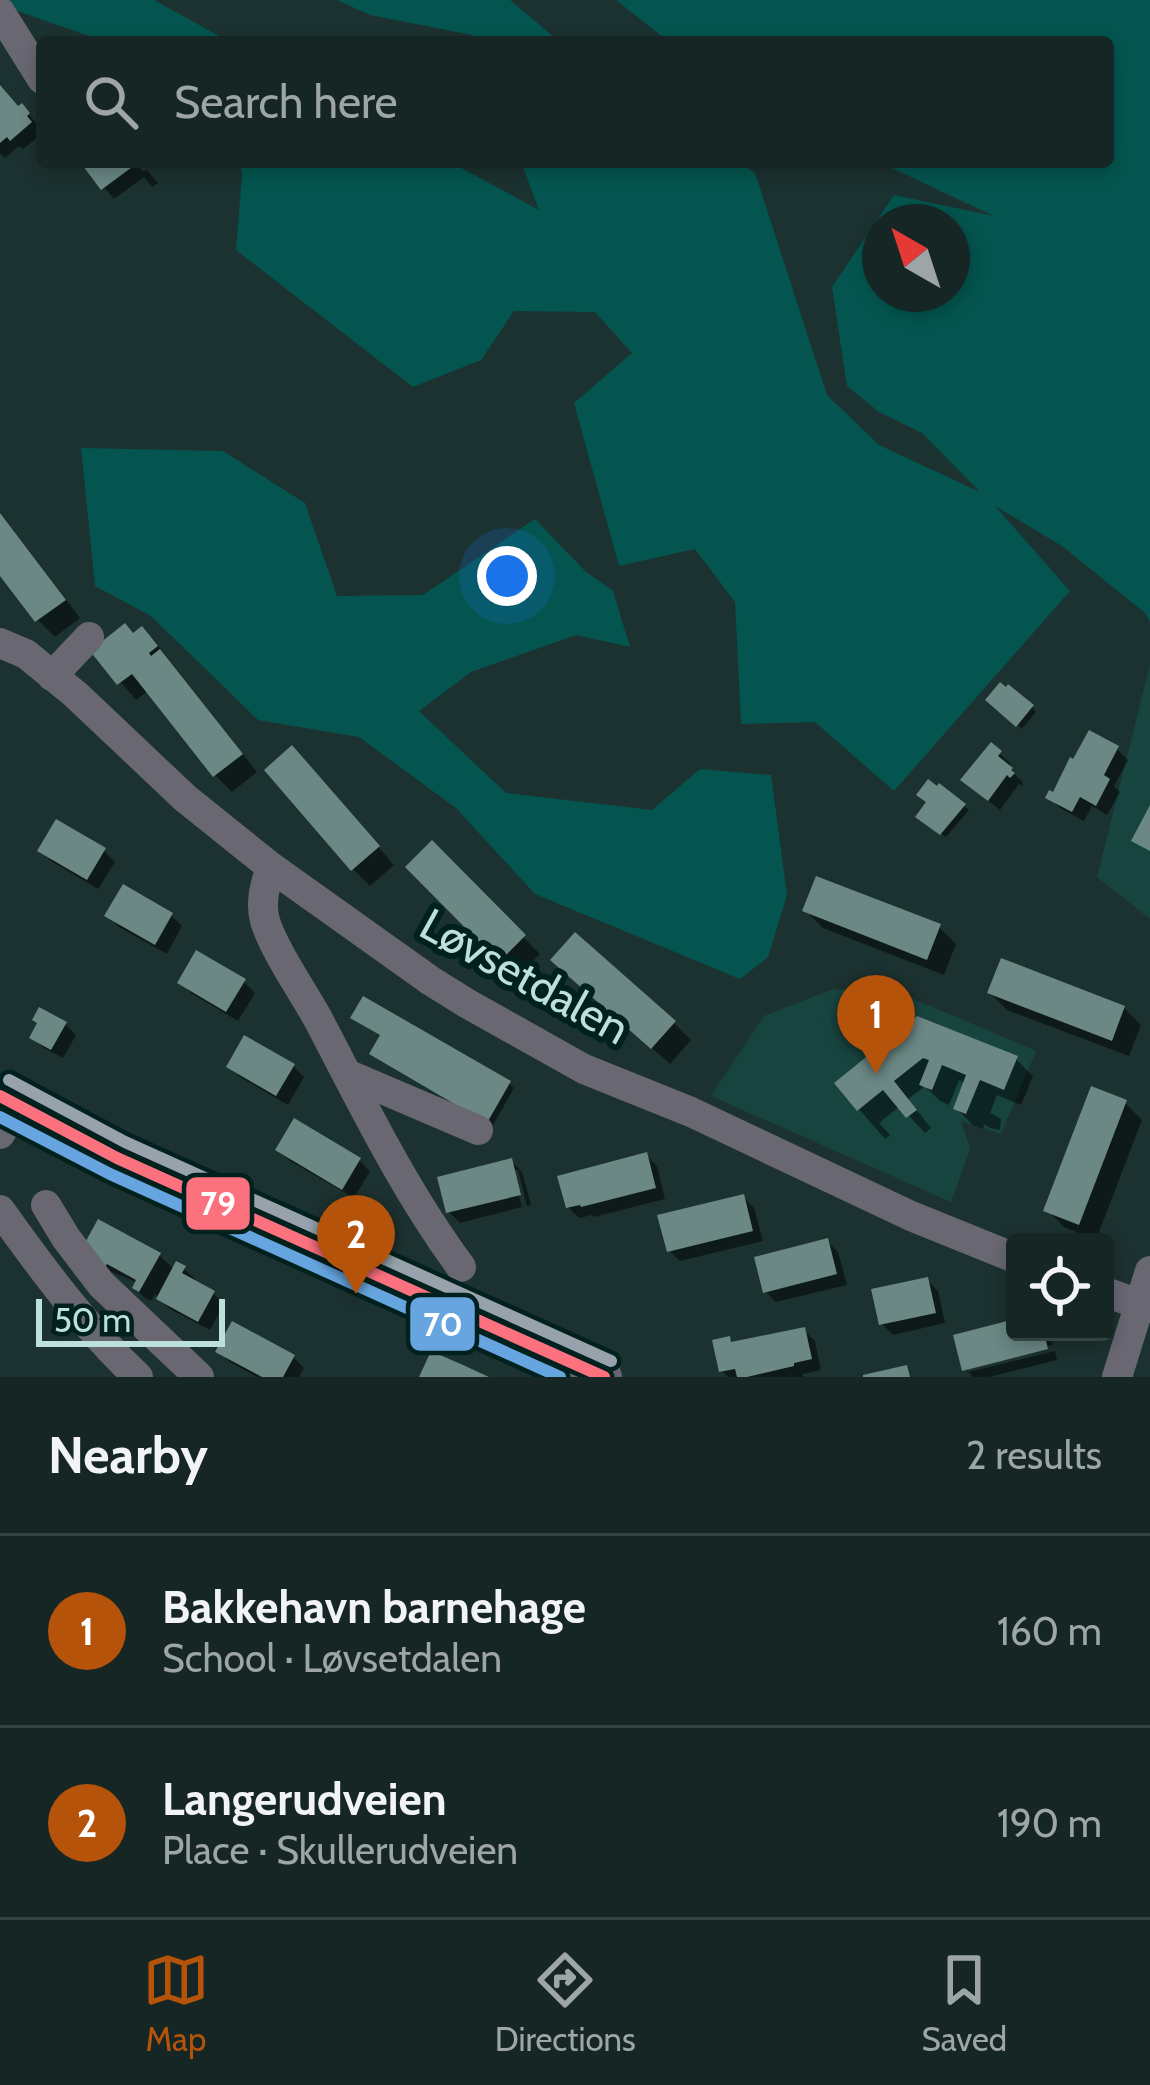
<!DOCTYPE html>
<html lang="en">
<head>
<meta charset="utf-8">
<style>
  body { margin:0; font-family:Cabin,sans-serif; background:#223231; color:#f1f3f6 }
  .controls { position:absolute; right:36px; bottom:36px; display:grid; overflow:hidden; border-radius:12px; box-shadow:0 6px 18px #0003 }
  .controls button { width:108px; height:108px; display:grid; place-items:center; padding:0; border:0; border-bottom:3px solid #344341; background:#152624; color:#f1f3f6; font:60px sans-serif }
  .compass { position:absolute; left:862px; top:204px; width:108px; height:108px; border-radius:50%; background:#152624; box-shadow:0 6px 18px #0003; rotate:321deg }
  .scale { position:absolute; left:36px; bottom:30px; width:189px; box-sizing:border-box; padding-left:12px; border:6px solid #bce0db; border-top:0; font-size:33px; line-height:42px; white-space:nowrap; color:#bce0db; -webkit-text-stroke:9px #01211e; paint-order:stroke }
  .you { position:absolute; left:507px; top:576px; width:42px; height:42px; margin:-30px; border:9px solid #fff; border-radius:50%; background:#1a73e8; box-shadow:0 0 0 18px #1a73e833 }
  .badge { display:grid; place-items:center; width:78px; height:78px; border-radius:50%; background:#b45309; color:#fff; font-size:39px; font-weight:700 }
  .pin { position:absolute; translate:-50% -99px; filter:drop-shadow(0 3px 6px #0008) }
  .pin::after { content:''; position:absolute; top:63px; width:42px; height:36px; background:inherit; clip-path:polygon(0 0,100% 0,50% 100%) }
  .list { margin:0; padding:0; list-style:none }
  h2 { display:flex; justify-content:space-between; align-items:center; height:156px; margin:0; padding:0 48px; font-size:51px }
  h2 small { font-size:39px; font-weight:400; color:#9da5a6 }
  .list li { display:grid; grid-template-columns:78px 1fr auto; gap:36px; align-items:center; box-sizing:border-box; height:192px; padding:0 48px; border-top:3px solid #344341 }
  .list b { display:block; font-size:45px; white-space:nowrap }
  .list p { margin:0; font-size:39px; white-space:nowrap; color:#9da5a6 }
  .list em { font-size:39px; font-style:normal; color:#9da5a6 }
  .icon { flex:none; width:66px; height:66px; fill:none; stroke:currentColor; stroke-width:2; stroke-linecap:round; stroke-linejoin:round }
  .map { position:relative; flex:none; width:1150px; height:1377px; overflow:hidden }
  .search { position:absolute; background:#152624; box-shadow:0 6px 18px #0003; left:36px; right:36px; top:36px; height:132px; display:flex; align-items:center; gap:30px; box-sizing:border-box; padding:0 42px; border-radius:12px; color:#9da5a6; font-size:45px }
  .sheet { height:540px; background:#152624 }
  nav { display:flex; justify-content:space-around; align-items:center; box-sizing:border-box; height:168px; border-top:3px solid #344341; background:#152624; font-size:33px; color:#9da5a6 }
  nav a { display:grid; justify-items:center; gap:6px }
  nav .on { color:#b45309 }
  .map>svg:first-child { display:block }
  .built { fill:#184440 }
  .green { fill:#04554f; fill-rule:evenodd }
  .shadow { fill:#0007 }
  .building { fill:#6b8885 }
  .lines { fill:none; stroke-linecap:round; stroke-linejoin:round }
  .minor { stroke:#696772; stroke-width:30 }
  .major { stroke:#636672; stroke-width:36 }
  .bus-1-casing { stroke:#01211e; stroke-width:21 }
  .bus-2-casing { stroke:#01211e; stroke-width:21 }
  .bus-3-casing { stroke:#01211e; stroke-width:21 }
  .bus-1 { stroke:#fc717e; stroke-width:12 }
  .bus-2 { stroke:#66a5df; stroke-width:12 }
  .bus-3 { stroke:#98a2ac; stroke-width:12 }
  .labels { text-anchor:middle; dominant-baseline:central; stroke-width:12; stroke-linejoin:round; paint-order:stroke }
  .street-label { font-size:45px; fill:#bce0db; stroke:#01211e }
  .line-badge { stroke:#01211e; stroke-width:4.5 }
  .badge-label { font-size:33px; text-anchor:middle; font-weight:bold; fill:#fff }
</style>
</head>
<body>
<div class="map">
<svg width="1150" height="1377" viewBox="0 0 1150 1377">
  <rect width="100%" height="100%" fill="#1c3230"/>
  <path class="built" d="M1150 664V919L1097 877Z
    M833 989 902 994 1036 1051 1001 1134 961 1121 970 1149 951 1202 711 1096 764 1016Z"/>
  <path class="green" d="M0 0H154L230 42H98L92 37 0 5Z
    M337 0H510L560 42H475L472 35 370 15Z
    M616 0H1150V622L1145 613 1062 546 995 506 1070 591 894 791 815 722 741 724 735 602 695 549 619 566 574 403 632 353 595 312 514 311 481 360 413 387 236 250 242 176 240 162H450L539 210 521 162H738L755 173 827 395 879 445 980 492 922 433 879 412 847 386 832 287 894 195 994 216 879 162H1108V42H669ZM880 222H952V294H880Z
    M81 448 223 451 305 503 337 596 423 595 535 519 585 571 613 591 630 647 576 635 471 672 419 711 506 793 652 810 700 769 771 775 787 895 768 957 740 979 535 894 456 808 359 737 258 720 151 616 95 586Z"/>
  <path class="shadow" d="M0 90 19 109 22 107 39 126 35 129 41 135 23 149 19 146 5 158 0 153Z
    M136 162 143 172 147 170 158 183 152 187 144 177 114 199 84 163Z
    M0 513 80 618 55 637 38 620 0 571Z
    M142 630 159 647 257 772 232 792 215 775 148 691 136 700 94 651Z
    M989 699 1032 707 1036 712 1022 729Z
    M991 746 1011 764 1008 768 1022 781 1023 786 1019 784 1000 810 975 790Z
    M1117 749 1128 760 1114 786 1120 792 1107 815 1092 806 1084 821 1060 808 1049 797Z
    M309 766 394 865 370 886 353 869Z
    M964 806 969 810 946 837 923 821Z
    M432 845 540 954 518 976 409 867Z
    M40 850 104 851 115 862 98 889 51 861Z
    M806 911 939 927 956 944 944 975 823 928Z
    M171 915 182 926 167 954 119 927 108 916Z
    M571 977 674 1023 691 1040 670 1064Z
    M180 982H244L255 993 238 1021 191 993Z
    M990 993 1124 1008 1141 1025 1129 1056 1007 1010Z
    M917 1020 1016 1059 1033 1076 1021 1105 997 1095 990 1113 1001 1119 1000 1130 990 1128 985 1124 983 1129 973 1125 956 1108 966 1083 959 1080 949 1105 940 1101 925 1086 908 1099 931 1128 925 1133 900 1106 879 1123 890 1135 885 1139 859 1109Z
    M40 1024H65L76 1035 63 1058 44 1048 33 1037Z
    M377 1058 509 1084 514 1088 493 1125Z
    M229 1066H293L304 1077 288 1105 240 1077Z
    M1125 1103 1142 1120 1096 1240 1064 1227 1047 1210Z
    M279 1150 359 1160 370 1171 354 1198 290 1161Z
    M646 1155 657 1166 665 1199 594 1217 592 1215 579 1218 568 1207Z
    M511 1161 522 1172 531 1205 527 1206 518 1170H512L522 1207 460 1223 449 1212Z
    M743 1197 754 1208 763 1241 680 1261 669 1250Z
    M827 1241 838 1252 847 1285 776 1302 765 1291Z
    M85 1249 159 1255 175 1270 184 1269 195 1279 193 1282 213 1293 224 1304 210 1330 170 1309 155 1294 151 1301 146 1299 135 1288 138 1283 105 1269Z
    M927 1280 938 1291 945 1323 893 1335 882 1324Z
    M1015 1322V1332H1050L1053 1345 968 1366V1372L1055 1351 1057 1360 989 1377H973L965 1369Z
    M804 1330 815 1341 821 1370 803 1374V1377H728L722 1371 729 1339 734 1345Z
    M219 1352 293 1357 304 1368 299 1377H257L230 1362Z"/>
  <path class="building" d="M0 85 18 106 22 103 30 113 27 116 32 122 10 141 7 137 0 143Z
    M80 162H139L101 190Z
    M0 513 66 600 35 622 0 576Z
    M125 623 133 633 142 626 158 646 149 653 151 656 160 649 243 754 213 777 132 674 117 685 90 651Z
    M1000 682 1006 687 1008 684 1034 705 1016 727 985 700Z
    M1089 730 1119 746 1104 775 1110 779 1096 806 1080 797 1072 812 1045 798 1049 790 1053 792 1070 757 1073 759Z
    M991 742 1002 751 998 756 1013 768 1011 770 1015 773 1010 778 1007 775 988 801 960 780Z
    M292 745 380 846 351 871 264 770Z
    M928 779 937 786 939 783 966 804 940 835 915 817 926 802 916 795Z
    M1150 805V851L1131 841Z
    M56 819 106 848 87 880 37 851Z
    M432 840 526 935 499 962 405 867Z
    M816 876 941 924 927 960 802 911Z
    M123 884 173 913 155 945 104 916Z
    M575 932 676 1021 651 1049 550 960Z
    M196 950 246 979 226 1012 177 983Z
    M1001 958 1125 1006 1112 1041 987 993Z
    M363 996 511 1081 487 1123 369 1054 380 1035 350 1018Z
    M39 1007 67 1022 51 1050 29 1038 37 1023 32 1020Z
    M917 1016 1018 1056 1004 1090 980 1080 966 1114 953 1109 966 1075 942 1065 932 1090 919 1085 929 1060 923 1058 894 1081 917 1110 906 1118 883 1090 857 1111 834 1083Z
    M244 1035 295 1064 276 1096 226 1067Z
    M1091 1086 1127 1100 1079 1225 1043 1211Z
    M294 1118 361 1158 342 1190 275 1150Z
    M647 1152 656 1188 581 1207 580 1205 566 1208 557 1176Z
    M512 1158 521 1195 446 1213 437 1177Z
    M744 1194 753 1231 667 1252 657 1215Z
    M98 1219 161 1253 139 1292 132 1288 136 1280 107 1264 105 1267 81 1250Z
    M828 1238 837 1274 763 1293 754 1257Z
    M176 1261 186 1266 182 1273 215 1291 198 1322 156 1299Z
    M928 1277 936 1313 879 1325 871 1289Z
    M1015 1319V1332H1044L1048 1349 962 1371 953 1335Z
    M232 1321 295 1355 283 1377H262L215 1352Z
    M805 1327 812 1359 794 1363V1366L747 1377H737L735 1369 719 1372 712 1340 730 1336 731 1342Z
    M431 1351 463 1365 489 1377H419Z
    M907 1365 910 1377H863V1375Z"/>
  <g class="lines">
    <path class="minor" d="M0 12 42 79
      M0 643 26 654 75 694 185 798 271 867 431 981 468 1004 584 1069 691 1112 911 1216 1015 1258
      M52 676 89 637
      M271 867C265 885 260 902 265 921 274 950 302 990 318 1019 362 1103 404 1190 461 1267
      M347 1074 478 1130
      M0 1134 17 1106
      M46 1205 66 1238 101 1284 199 1377
      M0 1210C43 1270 84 1326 138 1377
      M1105 1292 1150 1308
      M1117 1377 1150 1271"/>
    <path class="major" d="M0 1096 45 1122 117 1158 604 1377"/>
    <defs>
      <path id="bus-1" d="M0 1096 117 1158 604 1377"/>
      <path id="bus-2" d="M0 1117 110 1174 560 1377"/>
      <path id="bus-3" d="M9 1080 125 1142 611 1361"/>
    </defs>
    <use href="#bus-1" class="bus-1-casing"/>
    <use href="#bus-2" class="bus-2-casing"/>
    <use href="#bus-3" class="bus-3-casing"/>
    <use href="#bus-1" class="bus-1"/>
    <use href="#bus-2" class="bus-2"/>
    <use href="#bus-3" class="bus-3"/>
  </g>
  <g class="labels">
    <g class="street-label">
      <text transform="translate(525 976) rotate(29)">Løvsetdalen</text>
    </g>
  </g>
  <g class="line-badge">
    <rect x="184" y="1175" width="68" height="57" rx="12" fill="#fc717e"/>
    <rect x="408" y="1295" width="69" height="58" rx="12" fill="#66a5df"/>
  </g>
  <g class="badge-label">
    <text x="218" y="1215">79</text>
    <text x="443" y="1336">70</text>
  </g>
</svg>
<div class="controls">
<button><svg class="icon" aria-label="locate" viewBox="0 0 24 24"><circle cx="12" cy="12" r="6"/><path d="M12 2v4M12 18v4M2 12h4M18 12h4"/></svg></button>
</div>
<svg class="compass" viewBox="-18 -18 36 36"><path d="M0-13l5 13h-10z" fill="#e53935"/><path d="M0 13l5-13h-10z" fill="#9da5a6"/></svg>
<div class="scale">50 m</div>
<div class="you"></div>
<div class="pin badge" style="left:876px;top:1074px">1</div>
<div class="pin badge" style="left:356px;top:1294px">2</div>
<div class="search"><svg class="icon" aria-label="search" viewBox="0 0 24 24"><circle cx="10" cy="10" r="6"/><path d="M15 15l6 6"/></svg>Search here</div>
</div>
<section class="sheet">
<h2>Nearby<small>2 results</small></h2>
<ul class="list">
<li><span class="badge">1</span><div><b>Bakkehavn barnehage</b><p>School · Løvsetdalen</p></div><em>160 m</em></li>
<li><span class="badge">2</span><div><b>Langerudveien</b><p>Place · Skullerudveien</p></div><em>190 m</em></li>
</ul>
</section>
<nav>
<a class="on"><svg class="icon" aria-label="map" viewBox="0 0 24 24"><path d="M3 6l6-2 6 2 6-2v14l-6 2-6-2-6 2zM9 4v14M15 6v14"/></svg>Map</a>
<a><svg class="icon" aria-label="directions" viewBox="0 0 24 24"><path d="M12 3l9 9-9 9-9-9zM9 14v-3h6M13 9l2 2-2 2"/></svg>Directions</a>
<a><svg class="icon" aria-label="saved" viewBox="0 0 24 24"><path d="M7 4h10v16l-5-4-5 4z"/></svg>Saved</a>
</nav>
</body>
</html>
